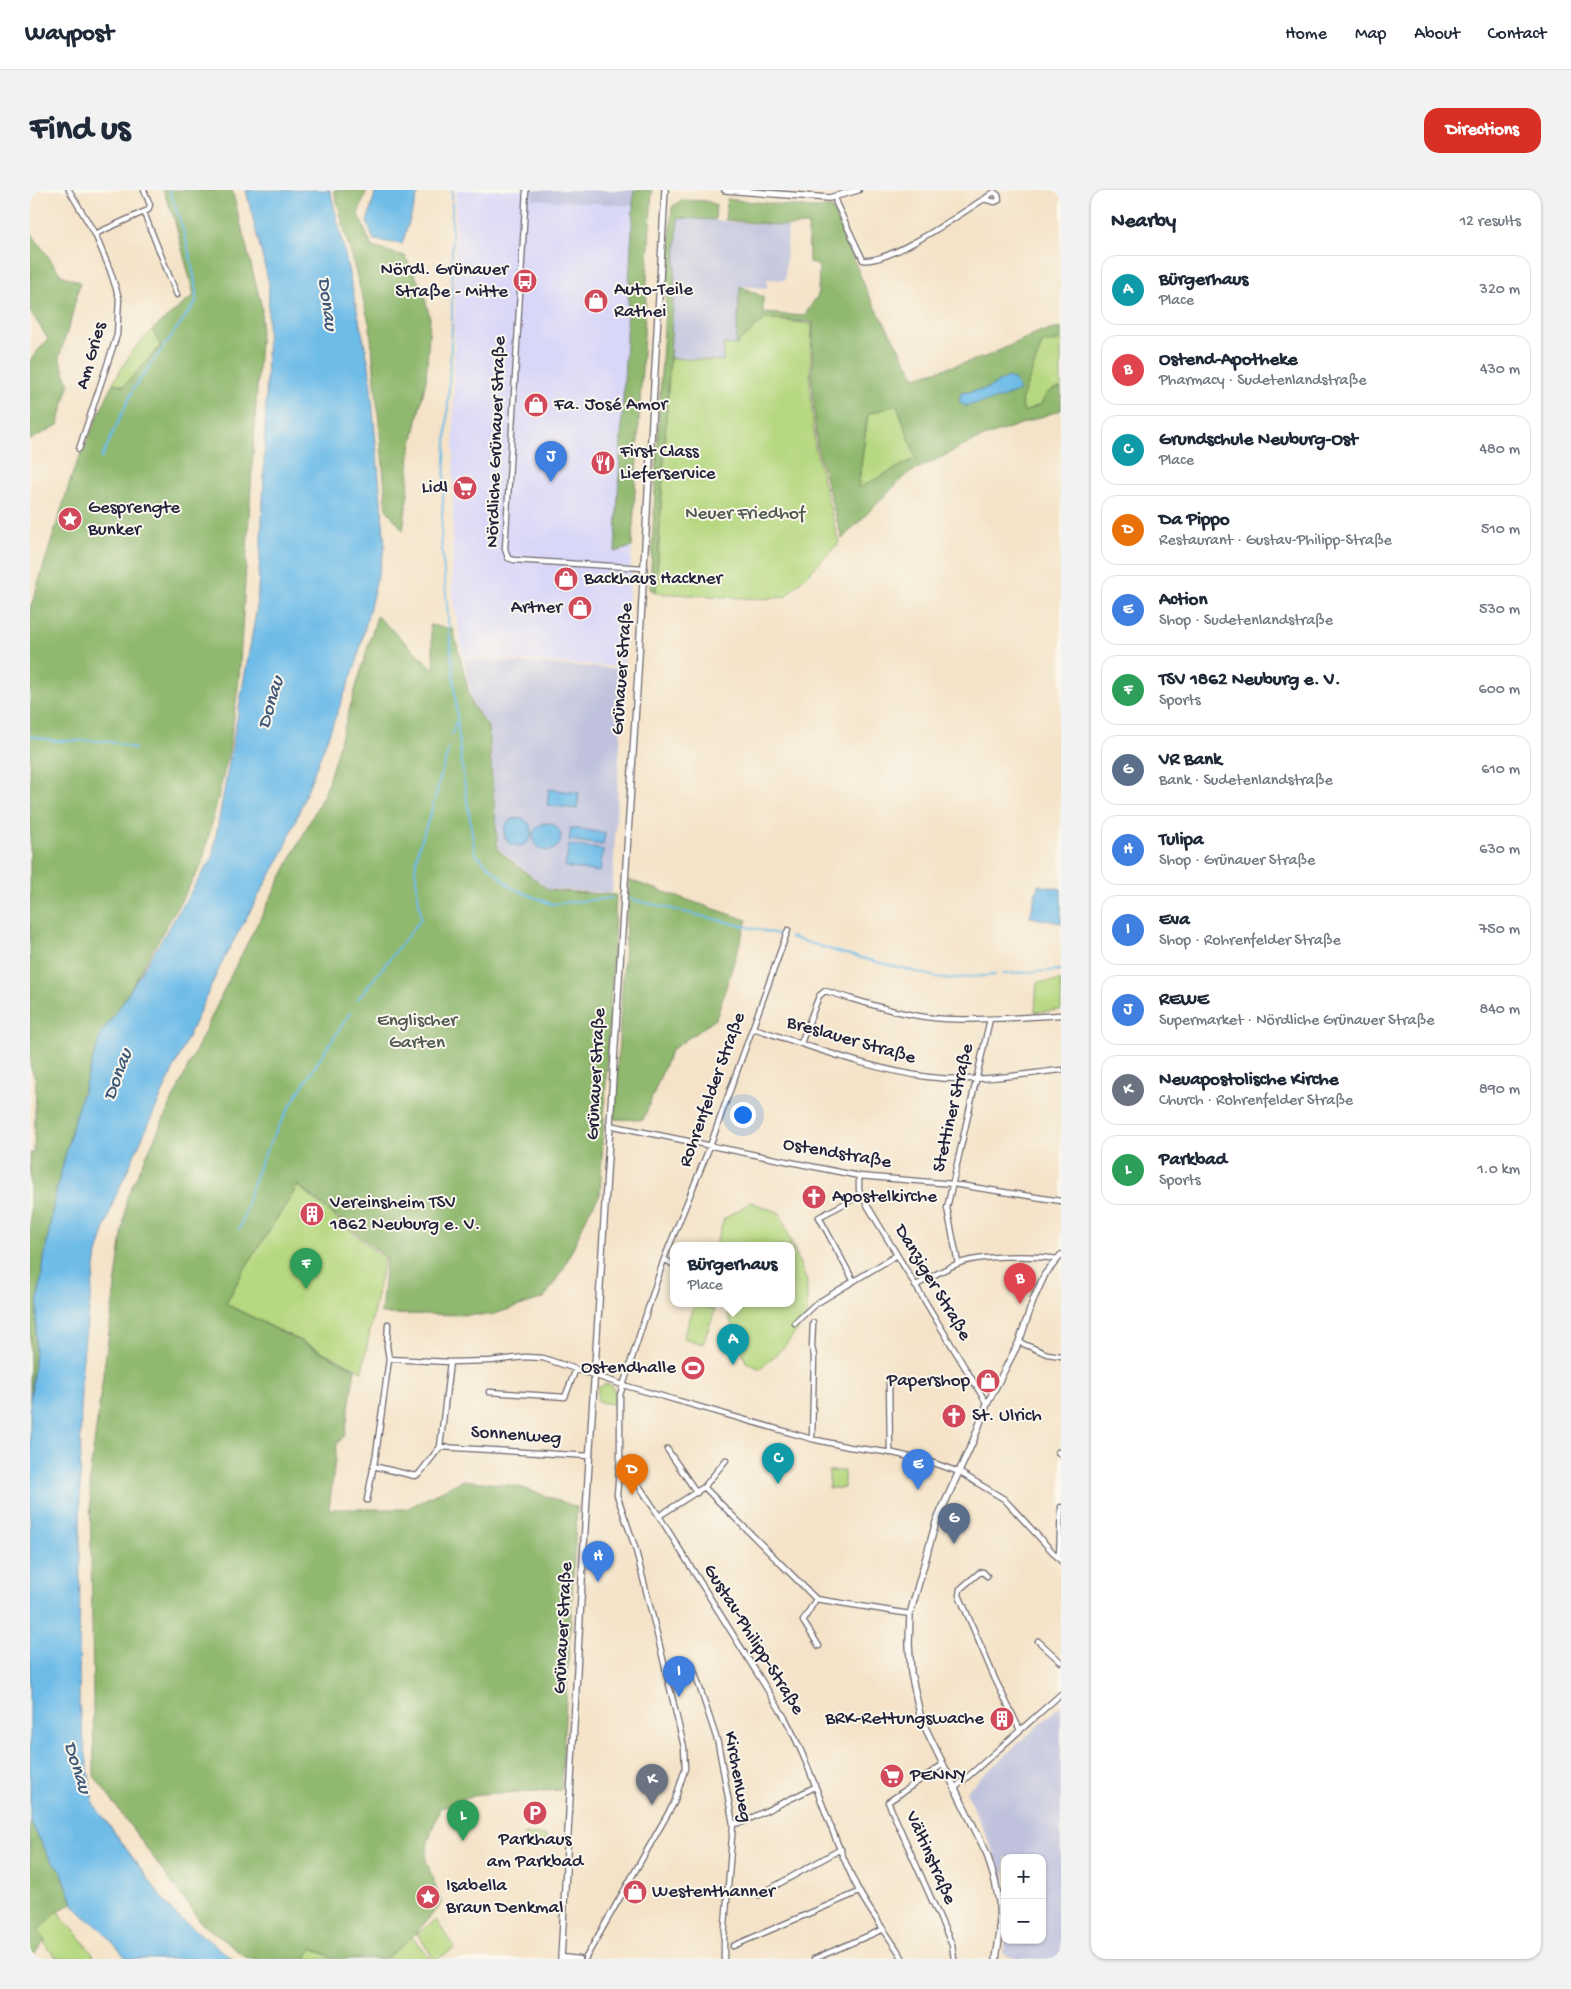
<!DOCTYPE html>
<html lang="en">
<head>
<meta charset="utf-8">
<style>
  body { margin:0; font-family:"Gochi Hand",sans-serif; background:#f2f2f3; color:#1f2937 }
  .controls { position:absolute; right:15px; bottom:15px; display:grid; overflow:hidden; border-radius:10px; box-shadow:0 1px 4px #0004 }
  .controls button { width:45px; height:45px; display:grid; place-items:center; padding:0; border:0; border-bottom:1px solid #e0e1e3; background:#fff; color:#1f2937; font:25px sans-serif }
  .you { position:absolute; left:712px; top:924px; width:18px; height:18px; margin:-12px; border:4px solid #fff; border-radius:50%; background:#1a73e8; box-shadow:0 0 0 8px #1a73e833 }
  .badge { display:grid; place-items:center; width:32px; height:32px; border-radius:50%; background:#d93025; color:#fff; font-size:16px; font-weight:700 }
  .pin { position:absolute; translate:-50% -41px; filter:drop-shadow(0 1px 2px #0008) }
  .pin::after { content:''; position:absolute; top:26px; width:18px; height:15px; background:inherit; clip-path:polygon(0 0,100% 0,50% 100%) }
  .popup { position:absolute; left:640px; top:1052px; width:125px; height:65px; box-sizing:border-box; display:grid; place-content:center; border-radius:10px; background:#fff; filter:drop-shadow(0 1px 4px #0005); font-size:16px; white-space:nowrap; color:#747a83 }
  .popup b { font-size:19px; color:#1f2937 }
  .popup::after { content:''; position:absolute; left:50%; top:100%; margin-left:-10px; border:10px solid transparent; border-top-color:#fff }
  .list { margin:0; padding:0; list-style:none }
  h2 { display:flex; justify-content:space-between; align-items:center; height:65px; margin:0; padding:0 20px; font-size:21px }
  h2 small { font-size:16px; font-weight:400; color:#747a83 }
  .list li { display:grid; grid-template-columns:32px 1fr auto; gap:15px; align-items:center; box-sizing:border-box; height:70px; margin:0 10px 10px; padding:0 10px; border:1px solid #e0e1e3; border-radius:15px }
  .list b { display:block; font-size:19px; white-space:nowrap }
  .list p { margin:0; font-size:16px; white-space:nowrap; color:#747a83 }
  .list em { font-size:16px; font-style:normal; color:#747a83 }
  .map { position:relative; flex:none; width:1031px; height:1769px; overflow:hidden; border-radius:15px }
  header { display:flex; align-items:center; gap:30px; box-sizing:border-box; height:70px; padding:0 25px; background:#fff; border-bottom:1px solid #e0e1e3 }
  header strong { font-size:24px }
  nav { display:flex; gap:28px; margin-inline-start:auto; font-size:18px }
  .intro { display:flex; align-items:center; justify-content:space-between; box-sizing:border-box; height:120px; padding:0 30px }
  h1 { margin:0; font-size:35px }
  .button { padding:12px 22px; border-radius:15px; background:#d93025; color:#fff; font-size:18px; font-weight:700 }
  main { display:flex; gap:30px; padding:0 30px }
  aside { flex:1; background:#fff; border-radius:15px; box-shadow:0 1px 4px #0004 }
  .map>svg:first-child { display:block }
  .built { fill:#d9d7f8 }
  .industrial { fill:#c0c2dd }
  .green { fill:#b6d880; stroke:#6c7d5e }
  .forest { fill:#90b86e; stroke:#596d54; fill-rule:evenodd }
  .water { fill:#6ebce8; stroke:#486f92 }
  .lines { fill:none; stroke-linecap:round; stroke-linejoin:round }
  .stream { stroke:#6ebce8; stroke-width:2 }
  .minor-casing { stroke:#6c666c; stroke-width:7 }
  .tertiary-casing { stroke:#6c666c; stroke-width:8 }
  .minor { stroke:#fff; stroke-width:4.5 }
  .tertiary { stroke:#fff; stroke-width:5.5 }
  .labels { text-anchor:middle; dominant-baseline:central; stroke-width:4; stroke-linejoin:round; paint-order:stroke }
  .poi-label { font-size:19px; fill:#22223b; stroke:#fbf7ec; text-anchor:start }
  .street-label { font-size:19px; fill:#22223b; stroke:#fbf7ec }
  .park-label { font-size:19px; fill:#4e5950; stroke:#fbf7ec }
  .water-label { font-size:20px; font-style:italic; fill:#3d5878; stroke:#fbf7ec }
</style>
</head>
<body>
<header>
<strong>Waypost</strong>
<nav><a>Home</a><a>Map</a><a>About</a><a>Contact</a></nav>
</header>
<div class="intro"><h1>Find us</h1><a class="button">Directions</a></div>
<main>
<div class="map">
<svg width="1031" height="1769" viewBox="0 0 1031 1769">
  <rect width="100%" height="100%" fill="#fbf7ec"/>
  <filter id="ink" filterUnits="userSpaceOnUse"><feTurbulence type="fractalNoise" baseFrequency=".02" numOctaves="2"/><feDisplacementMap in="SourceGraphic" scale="10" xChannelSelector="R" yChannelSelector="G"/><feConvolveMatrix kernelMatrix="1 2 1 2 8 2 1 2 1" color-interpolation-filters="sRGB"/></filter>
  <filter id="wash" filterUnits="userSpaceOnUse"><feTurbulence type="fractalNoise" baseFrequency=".0096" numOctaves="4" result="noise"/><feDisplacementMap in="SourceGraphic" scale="20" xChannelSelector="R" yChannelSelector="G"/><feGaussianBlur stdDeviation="1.12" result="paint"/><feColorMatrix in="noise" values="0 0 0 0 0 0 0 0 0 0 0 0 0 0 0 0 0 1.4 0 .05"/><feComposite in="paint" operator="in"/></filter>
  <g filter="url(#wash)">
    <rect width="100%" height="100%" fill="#f4e3c8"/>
    <path class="built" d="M426 0H605L585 361 602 357 594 477 433 467 422 398Z"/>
    <path class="industrial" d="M503 0H604V16L502 9Z
      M648 28 758 36 755 90 737 89V98L710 96 706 155 693 171 640 168Z
      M434 469 594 479 582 703 518 699 469 659 459 537 443 515Z
      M1031 1515V1769H987L973 1764 976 1750H1012V1668H975V1710L973 1696 966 1667 936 1601Z"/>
    <path class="green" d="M735 129 782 134 780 193 785 258 809 353 755 407 730 409 626 403 640 168 693 171 694 154 706 155Z
      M122 140 131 155 94 196 83 193 103 160Z
      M1031 150V199L1027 198 1018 203 1011 214 994 222 991 211 1012 154Z
      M867 215 886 268 828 299 838 224Z
      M1031 791V820L1005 822 1007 792Z
      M268 996 354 1069 332 1181 196 1114 212 1083Z
      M721 1012 750 1023 777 1092V1128L752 1159 730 1179 716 1172 694 1114H762V1056H685L694 1029Z
      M665 1114H673L672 1116 685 1120 673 1154 653 1148Z
      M575 1194 580 1195 585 1201 584 1214 567 1212 568 1198Z
      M799 1281H814V1298H799Z
      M494 1644 516 1645V1655L494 1654Z
      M28 1721 34 1731 44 1739 66 1769H27C25 1764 22 1763 18 1759 14 1754 12 1746 8 1740Z
      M406 1730 425 1758 407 1769H404L387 1743Z
      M382 1747 401 1769H358L356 1767Z
      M281 1758 306 1769H276Z"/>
    <path class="forest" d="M133 0H202L232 118 209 489 199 562 172 674 93 812 71 844 46 923 25 1006 15 1064 8 1109 3 1189 0 1211V963H4L6 890 0 876V415L2 413 43 282 83 193 94 196 131 156 122 140 164 105 144 28Z
      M304 0H337L328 24 342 57 375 66 393 101 400 128 396 190 380 263 378 303 373 340 357 320 340 136Z
      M604 0H622L602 357 585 362Z
      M697 9 784 18H802L838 104 885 187 955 167 1009 142 1031 138V150L1012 154 991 211 994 222 1011 214 1017 203 1027 198 1031 199V220L948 249 877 284 812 349 787 258 782 193 783 132 735 129 706 155 710 96 733 107V123L774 126 788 105 789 76 779 72 778 35 758 36 695 30ZM978 187 935 216 931 203 956 199ZM867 215 886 268 828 298 838 224Z
      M651 10 677 11 686 15 685 30 648 28 626 403 620 399 631 184 642 17Z
      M0 41 31 85 50 92 40 133 29 167 39 195 28 235 0 250V170L18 149 0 121Z
      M347 426 405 480 400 435 423 439 442 515 458 537 468 660 518 700 586 705 570 1005 559 1022 534 1078 514 1108 461 1125 351 1124 356 1068 268 995 212 1083 196 1114 325 1179 315 1245 307 1254 299 1319H376L433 1290 487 1296 547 1317 531 1600 450 1604 410 1618 398 1652 396 1670 412 1714 382 1747 355 1769H306L282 1758 276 1769H218L171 1733 64 1586 60 1284 97 1007 203 781 295 602Z
      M599 690 717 730 686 829 641 860 613 930 584 929Z
      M0 1631 20 1669 32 1683 43 1713 28 1721 8 1740 15 1750 3 1766 6 1769H0Z"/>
    <path class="water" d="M216 0H300L309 37 339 175 355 356 326 474 255 658 193 770 83 1012 67 1063 55 1147 51 1189 49 1516 63 1613 143 1723 203 1769H97L72 1740 53 1725 43 1713 32 1683 20 1669 0 1631V1211L3 1189 8 1109 15 1064 25 1006 46 923 71 844 93 812 182 668 227 417 233 314 239 94Z
      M346 0H389L372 54 344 50 337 32Z
      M978 187 985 190 990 201 968 209 935 216 929 211 931 203 956 199Z
      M519 599 549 603 547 619 517 615Z
      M474 642a14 14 0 1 1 28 0a14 14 0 1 1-28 0Z
      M503 647a14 14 0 1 1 28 0a14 14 0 1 1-28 0Z
      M541 638 575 643 573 655 539 650Z
      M539 655 573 660 570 682 535 677Z
      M1008 695 1031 699V733L1000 727Z"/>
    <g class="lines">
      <path class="stream" d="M422 0V136L411 349 431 570 445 663 482 698 521 714 582 708
        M103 199 166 112C167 81 151 30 139 0
        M71 269 102 202
        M422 544 426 532
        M0 546C9 547 19 551 27 551 58 551 74 547 105 559
        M600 709 751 745
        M760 747 812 763 914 789 965 785
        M973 784 1031 780
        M328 809 391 729 385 679 388 660 401 622 419 557
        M209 1040C216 1021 220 1000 227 982 250 925 287 874 320 823"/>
    </g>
  </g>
  <g filter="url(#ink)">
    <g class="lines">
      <defs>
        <path id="minor" d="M39 0 65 44 80 80 89 108 87 145 49 259
          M496 0 475 359 478 368 484 370 614 378
          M805 7 806 13 833 70C859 74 930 24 954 9L965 12 969 10 968 5 964 2 954 9
          M114 23 147 105
          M65 44 118 20 120 15 114 0
          M723 838C780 856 838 879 898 887 942 893 987 885 1031 880
          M771 853 789 806 795 801C834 812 875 827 915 829 954 831 993 827 1031 825
          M579 935 829 986 923 994 1031 1011
          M829 986V1000L831 1005 957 1214
          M634 1069 644 1075
          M928 1073 917 1018 960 829
          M823 1090 789 1027 831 1005
          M885 1096C899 1088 912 1080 927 1074 948 1065 1005 1065 1028 1069
          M765 1133 784 1115 867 1065
          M989 1152 1017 1164 1031 1166
          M359 1169 420 1172 460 1171 495 1167 513 1168 593 1195 782 1249 819 1257 863 1263 901 1272 929 1282 974 1309 1031 1371
          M859 1191 860 1263
          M459 1202 535 1207 546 1179
          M782 1249 784 1166 782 1157 783 1133
          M410 1257 560 1266
          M637 1259 667 1303
          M1028 1262 1031 1265
          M590 1267 629 1326 755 1528C785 1583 800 1646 829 1701 842 1725 859 1746 873 1769
          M343 1276 385 1286 389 1284 410 1257 420 1172
          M674 1297 786 1409
          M337 1310 346 1264 359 1169 357 1156 358 1134
          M629 1326 674 1297 696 1270
          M1029 1368 1031 1317
          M957 1386 953 1382 949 1383 930 1399 929 1405 965 1489 990 1540
          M1008 1451 1031 1472
          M789 1456 773 1431 786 1409 880 1424
          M662 1474 688 1553 703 1634 694 1748V1769
          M912 1575 858 1612 922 1755 924 1769
          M925 1598 1031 1504
          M703 1634 713 1632 785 1597
          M729 1705 811 1659
          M703 1756 829 1702
          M531 1767 549 1769
          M555 1769 644 1613 655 1579 654 1557 627 1444 605 1357 587 1305 590 1267V1205L634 1069 680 956 758 740
          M784 1769 854 1739"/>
        <path id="tertiary" d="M695 0 799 8 828 0
          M531 1769 554 1354 608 482 635 0
          M966 1769 970 1742 969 1712 965 1691 957 1664 891 1529 881 1483 879 1454 880 1424 906 1332 944 1249 957 1214 989 1152 1004 1108 1015 1084 1031 1065"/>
      </defs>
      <use href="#minor" class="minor-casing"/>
      <use href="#tertiary" class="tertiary-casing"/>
      <use href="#minor" class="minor"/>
      <use href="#tertiary" class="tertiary"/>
    </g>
  </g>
  <defs>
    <symbol id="bus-disc" viewBox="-11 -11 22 22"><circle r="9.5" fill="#d1495b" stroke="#fbf7ec"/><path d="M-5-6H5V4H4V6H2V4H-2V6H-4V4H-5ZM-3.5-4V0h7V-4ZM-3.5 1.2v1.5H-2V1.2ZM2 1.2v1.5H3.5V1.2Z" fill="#fff"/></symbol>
    <symbol id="shop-disc" viewBox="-11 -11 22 22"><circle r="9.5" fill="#d1495b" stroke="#fbf7ec"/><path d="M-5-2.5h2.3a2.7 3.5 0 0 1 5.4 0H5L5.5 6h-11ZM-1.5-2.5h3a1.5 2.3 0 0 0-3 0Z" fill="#fff"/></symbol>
    <symbol id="restaurant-disc" viewBox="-11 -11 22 22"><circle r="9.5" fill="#d1495b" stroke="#fbf7ec"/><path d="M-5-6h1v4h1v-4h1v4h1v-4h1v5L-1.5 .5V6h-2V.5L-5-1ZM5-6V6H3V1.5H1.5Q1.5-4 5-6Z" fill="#fff"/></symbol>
    <symbol id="supermarket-disc" viewBox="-11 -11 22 22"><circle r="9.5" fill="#d1495b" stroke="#fbf7ec"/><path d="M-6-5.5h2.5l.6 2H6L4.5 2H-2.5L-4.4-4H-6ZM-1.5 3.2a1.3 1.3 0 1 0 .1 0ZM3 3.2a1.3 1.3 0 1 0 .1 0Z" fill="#fff"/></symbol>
    <symbol id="sight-disc" viewBox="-11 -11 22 22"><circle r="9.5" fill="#d1495b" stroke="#fbf7ec"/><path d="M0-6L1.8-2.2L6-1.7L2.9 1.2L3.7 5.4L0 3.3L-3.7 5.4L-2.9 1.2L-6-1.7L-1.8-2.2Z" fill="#fff"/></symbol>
    <symbol id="church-disc" viewBox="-11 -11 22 22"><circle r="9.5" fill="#d1495b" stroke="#fbf7ec"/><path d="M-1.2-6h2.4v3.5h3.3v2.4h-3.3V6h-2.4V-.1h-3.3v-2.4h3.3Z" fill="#fff"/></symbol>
    <symbol id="building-disc" viewBox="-11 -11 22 22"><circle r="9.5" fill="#d1495b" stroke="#fbf7ec"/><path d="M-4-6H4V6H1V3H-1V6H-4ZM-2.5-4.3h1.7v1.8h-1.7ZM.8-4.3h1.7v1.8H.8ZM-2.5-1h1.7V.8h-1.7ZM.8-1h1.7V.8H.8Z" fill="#fff"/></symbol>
    <symbol id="stadium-disc" viewBox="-11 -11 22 22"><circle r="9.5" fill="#d1495b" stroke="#fbf7ec"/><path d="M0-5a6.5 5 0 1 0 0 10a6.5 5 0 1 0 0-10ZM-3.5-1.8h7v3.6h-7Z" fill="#fff"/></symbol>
    <symbol id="parking-disc" viewBox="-11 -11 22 22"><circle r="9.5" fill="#d1495b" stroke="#fbf7ec"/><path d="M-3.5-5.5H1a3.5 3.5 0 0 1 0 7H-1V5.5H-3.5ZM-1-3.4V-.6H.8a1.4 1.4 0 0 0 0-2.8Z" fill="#fff"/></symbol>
  </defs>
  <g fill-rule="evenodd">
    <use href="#bus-disc" x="481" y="77" width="28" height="28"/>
    <use href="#shop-disc" x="552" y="97" width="28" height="28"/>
    <use href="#shop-disc" x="492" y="201" width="28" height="28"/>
    <use href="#restaurant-disc" x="559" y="259" width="28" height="28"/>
    <use href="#supermarket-disc" x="421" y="284" width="28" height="28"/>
    <use href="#sight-disc" x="26" y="315" width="28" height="28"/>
    <use href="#shop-disc" x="522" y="375" width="28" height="28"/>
    <use href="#shop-disc" x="536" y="404" width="28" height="28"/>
    <use href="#church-disc" x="770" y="993" width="28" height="28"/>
    <use href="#building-disc" x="268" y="1010" width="28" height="28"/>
    <use href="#stadium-disc" x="649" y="1164" width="28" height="28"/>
    <use href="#shop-disc" x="944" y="1177" width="28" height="28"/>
    <use href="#church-disc" x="910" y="1212" width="28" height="28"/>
    <use href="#building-disc" x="958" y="1515" width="28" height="28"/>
    <use href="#supermarket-disc" x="848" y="1572" width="28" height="28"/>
    <use href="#parking-disc" x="491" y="1609" width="28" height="28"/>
    <use href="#shop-disc" x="591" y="1688" width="28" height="28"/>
    <use href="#sight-disc" x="384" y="1693" width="28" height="28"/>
  </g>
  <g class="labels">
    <g class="poi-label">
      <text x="478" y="80" text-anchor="end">Nördl. Grünauer<tspan x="478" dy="22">Straße - Mitte</tspan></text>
      <text x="584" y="100">Auto-Teile<tspan x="584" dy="22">Rathei</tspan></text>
      <text x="524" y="215">Fa. José Amor</text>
      <text x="590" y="262">First Class<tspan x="590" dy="22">Lieferservice</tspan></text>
      <text x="418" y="298" text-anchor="end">Lidl</text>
      <text x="58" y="318">Gesprengte<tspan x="58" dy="22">Bunker</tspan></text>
      <text x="554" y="389">Backhaus Hackner</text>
      <text x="532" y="418" text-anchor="end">Artner</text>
      <text x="802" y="1007">Apostelkirche</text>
      <text x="300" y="1013">Vereinsheim TSV<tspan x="300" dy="22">1862 Neuburg e. V.</tspan></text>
      <text x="646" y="1178" text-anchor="end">Ostendhalle</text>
      <text x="940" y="1191" text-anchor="end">Papershop</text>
      <text x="942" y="1226">St. Ulrich</text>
      <text x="954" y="1529" text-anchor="end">BRK-Rettungswache</text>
      <text x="880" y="1586">PENNY</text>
      <text x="505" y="1650" text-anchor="middle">Parkhaus<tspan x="505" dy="22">am Parkbad</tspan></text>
      <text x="416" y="1696">Isabella<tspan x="416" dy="22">Braun Denkmal</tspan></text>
      <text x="622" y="1702">Westenthanner</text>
    </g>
    <g class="street-label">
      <text transform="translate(62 166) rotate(-74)">Am Gries</text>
      <text transform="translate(467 252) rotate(-88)">Nördliche Grünauer Straße</text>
      <text transform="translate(593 479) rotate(-86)">Grünauer Straße</text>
      <text transform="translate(821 851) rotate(16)">Breslauer Straße</text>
      <text transform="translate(567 884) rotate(-87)">Grünauer Straße</text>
      <text transform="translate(683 900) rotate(-70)">Rohrenfelder Straße</text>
      <text transform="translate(924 918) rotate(-77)">Stettiner Straße</text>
      <text transform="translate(807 964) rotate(10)">Ostendstraße</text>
      <text transform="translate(902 1093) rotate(59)">Danziger Straße</text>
      <text transform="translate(486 1246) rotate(4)">Sonnenweg</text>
      <text transform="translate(534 1438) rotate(-87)">Grünauer Straße</text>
      <text transform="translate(723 1450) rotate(58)">Gustav-Philipp-Straße</text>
      <text transform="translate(707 1587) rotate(80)">Kirchenweg</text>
      <text transform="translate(900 1668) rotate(66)">Vältinstraße</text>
    </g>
    <g class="park-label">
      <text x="715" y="324">Neuer Friedhof</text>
      <text x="387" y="831">Englischer<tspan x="387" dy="22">Garten</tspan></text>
    </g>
    <g class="water-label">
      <text transform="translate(296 114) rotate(82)">Donau</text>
      <text transform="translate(242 513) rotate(-74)">Donau</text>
      <text transform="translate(89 885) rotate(-70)">Donau</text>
      <text transform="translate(46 1578) rotate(72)">Donau</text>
    </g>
  </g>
</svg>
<div class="controls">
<button>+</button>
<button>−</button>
</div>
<div class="you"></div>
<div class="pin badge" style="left:703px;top:1175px;background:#0f9aa8">A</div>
<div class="popup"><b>Bürgerhaus</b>Place</div>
<div class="pin badge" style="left:990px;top:1114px;background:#e0444e">B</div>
<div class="pin badge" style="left:748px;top:1294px;background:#0f9aa8">C</div>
<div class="pin badge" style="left:602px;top:1305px;background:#e8710a">D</div>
<div class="pin badge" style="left:888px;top:1300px;background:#3f7fe0">E</div>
<div class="pin badge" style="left:276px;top:1099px;background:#2e9e5b">F</div>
<div class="pin badge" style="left:924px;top:1354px;background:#5c6f8a">G</div>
<div class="pin badge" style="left:568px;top:1392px;background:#3f7fe0">H</div>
<div class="pin badge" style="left:649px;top:1507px;background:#3f7fe0">I</div>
<div class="pin badge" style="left:521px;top:292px;background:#3f7fe0">J</div>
<div class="pin badge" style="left:622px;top:1615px;background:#6b7280">K</div>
<div class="pin badge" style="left:433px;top:1651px;background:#2e9e5b">L</div>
</div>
<aside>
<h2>Nearby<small>12 results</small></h2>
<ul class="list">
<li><span class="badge" style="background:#0f9aa8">A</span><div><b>Bürgerhaus</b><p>Place</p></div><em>320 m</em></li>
<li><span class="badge" style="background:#e0444e">B</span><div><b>Ostend-Apotheke</b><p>Pharmacy · Sudetenlandstraße</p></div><em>430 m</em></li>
<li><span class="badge" style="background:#0f9aa8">C</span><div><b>Grundschule Neuburg-Ost</b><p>Place</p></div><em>480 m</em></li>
<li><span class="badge" style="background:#e8710a">D</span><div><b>Da Pippo</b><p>Restaurant · Gustav-Philipp-Straße</p></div><em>510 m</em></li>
<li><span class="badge" style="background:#3f7fe0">E</span><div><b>Action</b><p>Shop · Sudetenlandstraße</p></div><em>530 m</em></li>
<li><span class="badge" style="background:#2e9e5b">F</span><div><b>TSV 1862 Neuburg e. V.</b><p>Sports</p></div><em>600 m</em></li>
<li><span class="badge" style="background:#5c6f8a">G</span><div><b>VR Bank</b><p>Bank · Sudetenlandstraße</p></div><em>610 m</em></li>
<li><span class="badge" style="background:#3f7fe0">H</span><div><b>Tulipa</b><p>Shop · Grünauer Straße</p></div><em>630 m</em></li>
<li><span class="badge" style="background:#3f7fe0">I</span><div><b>Eva</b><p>Shop · Rohrenfelder Straße</p></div><em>750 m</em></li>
<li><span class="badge" style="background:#3f7fe0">J</span><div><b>REWE</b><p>Supermarket · Nördliche Grünauer Straße</p></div><em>840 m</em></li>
<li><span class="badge" style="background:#6b7280">K</span><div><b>Neuapostolische Kirche</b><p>Church · Rohrenfelder Straße</p></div><em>890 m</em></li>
<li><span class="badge" style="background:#2e9e5b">L</span><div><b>Parkbad</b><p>Sports</p></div><em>1.0 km</em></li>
</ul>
</aside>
</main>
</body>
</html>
